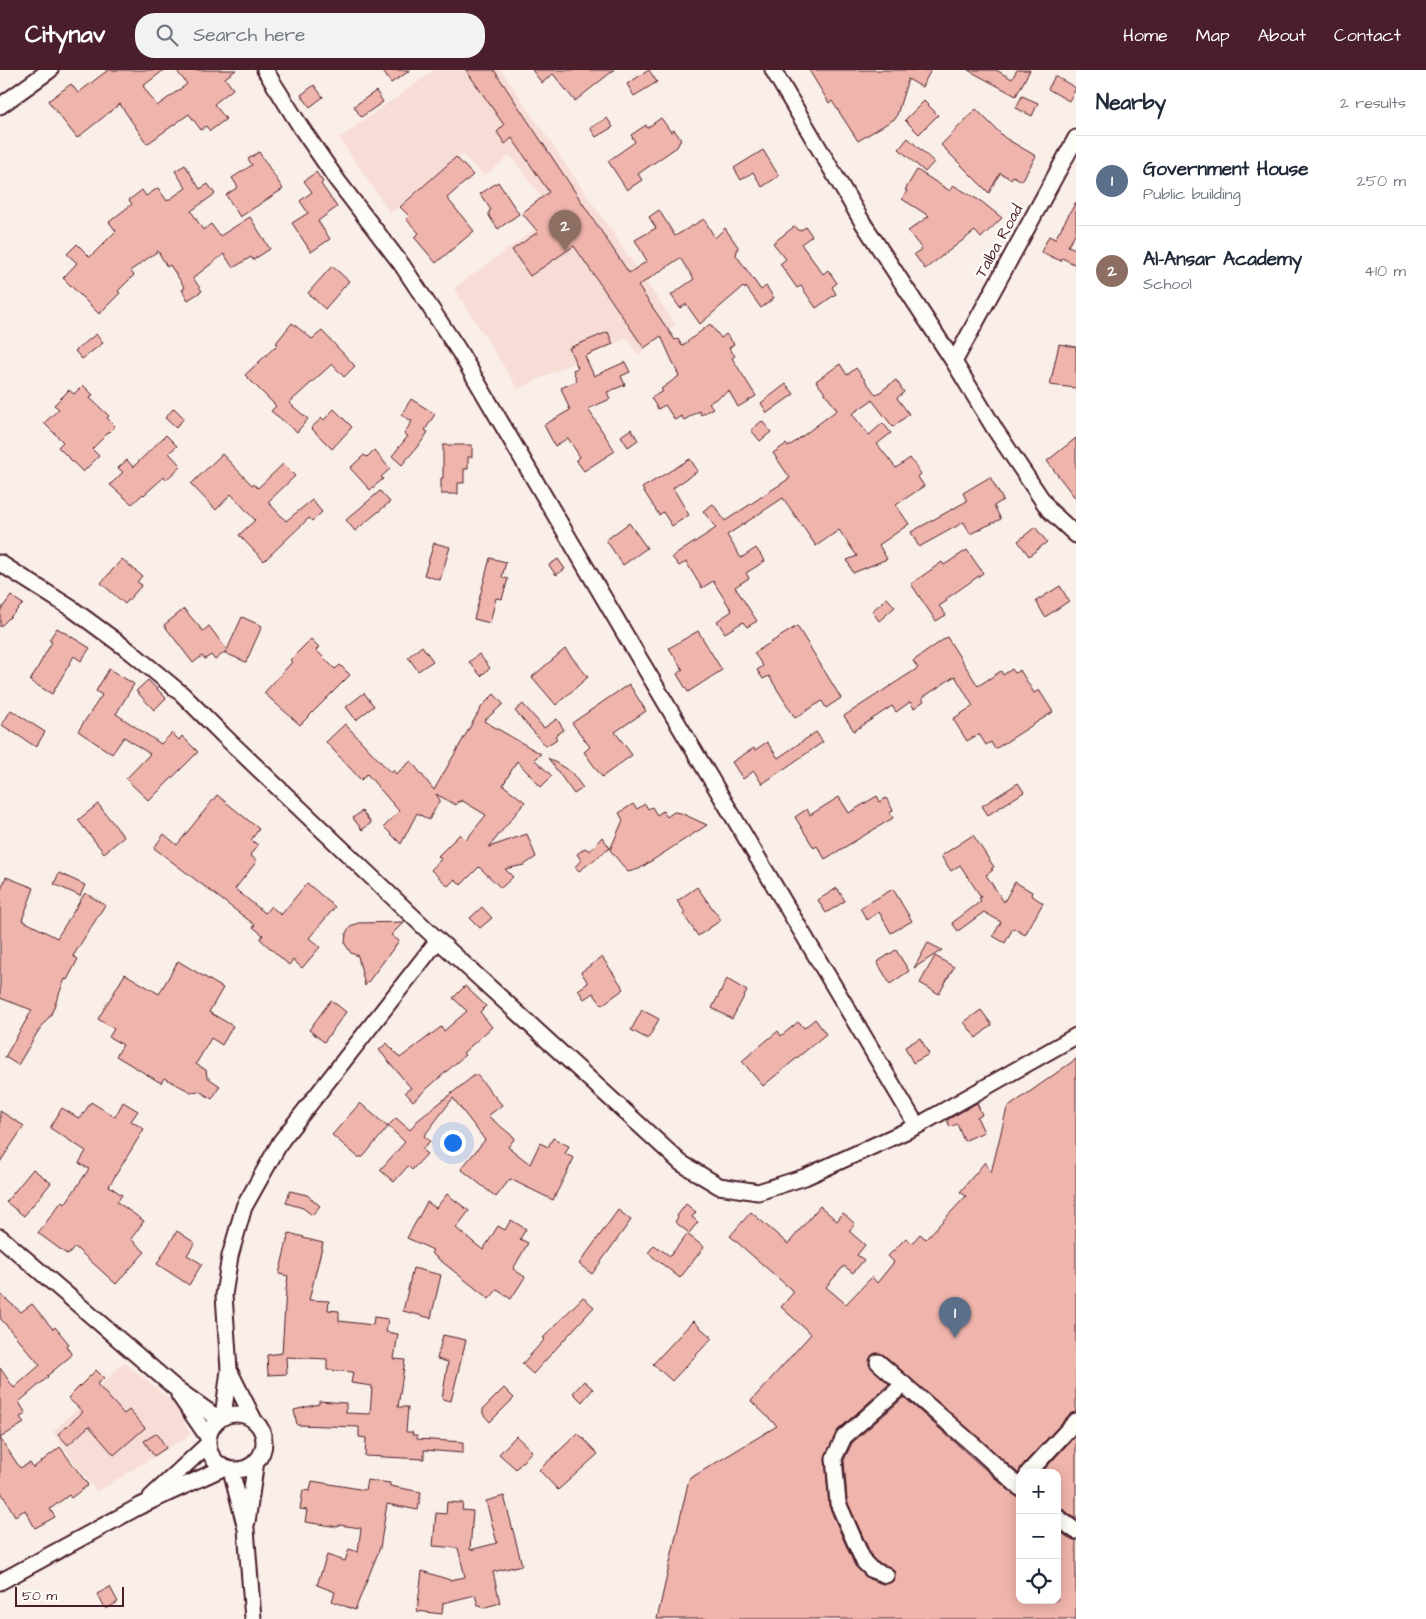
<!DOCTYPE html>
<html lang="en">
<head>
<meta charset="utf-8">
<style>
  body { margin:0; font-family:"Architects Daughter",sans-serif; background:#f2f2f3; color:#1f2937 }
  .controls { position:absolute; right:15px; bottom:15px; display:grid; overflow:hidden; border-radius:10px; box-shadow:0 2px 12px #0003 }
  .controls button { width:45px; height:45px; display:grid; place-items:center; padding:0; border:0; border-bottom:1px solid #e0e1e3; background:#fff; color:#1f2937; font:25px sans-serif }
  .scale { position:absolute; left:15px; bottom:12px; width:109px; box-sizing:border-box; padding-left:5px; border:2px solid #4a1f2b; border-top:0; font-size:14px; line-height:18px; white-space:nowrap; color:#4a1f2b; -webkit-text-stroke:4px #fdfcf7; paint-order:stroke }
  .you { position:absolute; left:452px; top:1072px; width:18px; height:18px; margin:-12px; border:4px solid #fff; border-radius:50%; background:#1a73e8; box-shadow:0 0 0 8px #1a73e833 }
  .badge { display:grid; place-items:center; width:32px; height:32px; border-radius:50%; background:#4a1f2b; color:#fff; font-size:16px; font-weight:700 }
  .pin { position:absolute; translate:-50% -41px; filter:drop-shadow(0 1px 2px #0008) }
  .pin::after { content:''; position:absolute; top:26px; width:18px; height:15px; background:inherit; clip-path:polygon(0 0,100% 0,50% 100%) }
  .list { margin:0; padding:0; list-style:none }
  h2 { display:flex; justify-content:space-between; align-items:center; height:65px; margin:0; padding:0 20px; font-size:21px }
  h2 small { font-size:16px; font-weight:400; color:#747a83 }
  .list li { display:grid; grid-template-columns:32px 1fr auto; gap:15px; align-items:center; box-sizing:border-box; height:90px; padding:0 20px; border-top:1px solid #e0e1e3 }
  .list b { display:block; font-size:19px; white-space:nowrap }
  .list p { margin:0; font-size:16px; white-space:nowrap; color:#747a83 }
  .list em { font-size:16px; font-style:normal; color:#747a83 }
  .icon { flex:none; width:28px; height:28px; fill:none; stroke:currentColor; stroke-width:2; stroke-linecap:round; stroke-linejoin:round }
  .map { position:relative; flex:none; width:1076px; height:1549px; overflow:hidden }
  header { display:flex; align-items:center; gap:30px; box-sizing:border-box; height:70px; padding:0 25px; background:#4a1f2b; color:#fff }
  header strong { font-size:24px }
  nav { display:flex; gap:28px; margin-inline-start:auto; font-size:18px }
  .search { width:350px; height:45px; background:#f2f2f3; display:flex; align-items:center; gap:12px; box-sizing:border-box; padding:0 18px; border-radius:20px; color:#747a83; font-size:19px }
  main { display:flex }
  aside { flex:1; background:#fff }
  .map>svg:first-child { display:block }
  .built { fill:#f7ddd6 }
  .building { fill:#efb4ab; stroke:#4a1f2b }
  .lines { fill:none; stroke-linecap:round; stroke-linejoin:round }
  .minor-casing { stroke:#4a1f2b; stroke-width:19 }
  .minor { stroke:#fdfcf7; stroke-width:15 }
  .labels { text-anchor:middle; dominant-baseline:central; stroke-width:5; stroke-linejoin:round; paint-order:stroke }
  .street-label { font-size:16px; fill:#4a1f2b; stroke:#fdfcf7 }
</style>
</head>
<body>
<header>
<strong>Citynav</strong>
<div class="search"><svg class="icon" aria-label="search" viewBox="0 0 24 24"><circle cx="10" cy="10" r="6"/><path d="M15 15l6 6"/></svg>Search here</div>
<nav><a>Home</a><a>Map</a><a>About</a><a>Contact</a></nav>
</header>
<main>
<div class="map">
<svg width="1076" height="1549" viewBox="0 0 1076 1549">
  <rect width="100%" height="100%" fill="#faeee8"/>
  <filter id="ink" filterUnits="userSpaceOnUse"><feTurbulence type="fractalNoise" baseFrequency=".02" numOctaves="2"/><feDisplacementMap in="SourceGraphic" scale="10" xChannelSelector="R" yChannelSelector="G"/><feConvolveMatrix kernelMatrix="1 2 1 2 8 2 1 2 1" color-interpolation-filters="sRGB"/></filter>
  <g filter="url(#ink)">
    <path class="built" d="M435 0H501L675 254 638 285 627 268 518 319 454 218 555 145 510 85 484 106 463 85 390 143 339 68Z
      M124 1292 177 1335 190 1365 96 1422 53 1362Z"/>
    <path class="building" d="M108 0H164L143 16 157 36 187 14 176 0H236L225 8 233 19 214 34 226 49 210 61 206 56 201 60 189 44 147 74 120 34 77 68 48 31 71 14 78 23Z
      M382 0H411L391 13Z
      M466 0H494L629 203 647 191 635 170 656 158 649 147 659 140 675 166 704 149 715 168 725 158 738 177 736 185 761 220 766 216 774 228 761 238 746 217 745 219 743 217 700 254 686 234 680 238 671 225 694 209 680 188 638 216 675 270 678 269 682 276 710 254 721 268 726 264 734 274 729 278 735 286 732 288 756 326 738 337 729 321 709 333 713 338 701 345 699 341 684 350 681 346 675 350 665 335 658 339 651 328 663 321 661 319 679 306 661 266 644 278 574 176 530 206 512 180 538 162 522 143 549 122 512 68 505 74 497 62 504 55Z
      M532 0H614L575 31 553 4 542 13Z
      M649 0 657 12 634 26 627 14Z
      M809 0H931L922 17 908 9 896 48 858 71 832 31 829 33Z
      M968 0H996L1012 9 1017 0H1030L1016 26Z
      M1055 6 1076 18 1069 31 1048 19Z
      M314 15 323 27 310 37 301 25Z
      M376 21 383 32 361 47 354 36Z
      M1022 26 1038 33 1032 46 1016 38Z
      M924 31 938 45 919 64 905 50Z
      M976 39 1005 68 1036 86 1022 111 1013 106 1011 109 1000 103 989 123 941 75Z
      M607 48 613 57 596 67 590 58Z
      M661 48 671 62 674 60 681 69 677 77 638 104 642 110 627 120 608 91 635 72 631 65 646 55 647 58Z
      M908 68 934 92 925 102 899 79Z
      M763 80 779 106 762 117 753 102 741 110 734 98Z
      M259 82 283 119 240 147 226 125 238 117 232 108 252 95 248 89Z
      M456 87 473 105 447 128 474 161 436 193 414 167 419 163 406 149 409 146 400 137Z
      M185 95 200 119 208 114 215 124 191 141 203 160 211 154 220 166 250 147 270 179 253 190 251 187 233 198 224 184 193 208 202 221 188 230 182 220 185 218 170 195 167 197 158 181 130 201 134 205 118 221 120 223 99 244 63 208 77 193 67 184 77 174 90 187 116 161 109 152 132 134 129 130 142 120 146 126 158 118 167 131 186 118 175 101Z
      M917 100 950 121 953 115 982 132 1002 148 981 168 975 161 925 199 914 184 922 179 908 161 929 146 902 129 907 121 905 120Z
      M316 102 323 112 321 114 337 137 318 151 330 169 311 182 292 153 308 143 300 131 312 122 304 111Z
      M498 112 519 144 498 159 489 146V141L491 140 480 124Z
      M1076 132V162L1068 176 1076 179V195L1062 188 1061 191 1041 182 1049 166 1055 169Z
      M795 156 799 161 806 157 812 166 801 174 823 204 828 200 837 213 832 217 836 224 816 238 801 216 797 218 780 194 786 189 773 173Z
      M332 196 349 211 325 239 308 223Z
      M292 253 312 269 322 261 355 296 344 307 332 294 289 333 308 349 297 362 271 341 276 336 245 305 278 274 276 273Z
      M608 262 613 274 585 286 594 306 625 292 630 302 621 306 625 315 607 322 610 329 588 339 615 381 584 401 576 390 580 387 568 368 555 376 544 355 570 340 561 318 577 311 573 300 578 298 569 278Z
      M96 264 103 273 82 289 75 281Z
      M1059 274 1076 277V318L1050 315Z
      M840 294 847 305 856 298 876 325 896 310 904 322 897 328 909 344 893 357 872 330 852 344 869 365 883 353 891 363 877 374 896 398 910 388 921 404 918 407 924 416 896 435 909 454 879 475 887 489 853 503 847 490 857 486 839 460 816 476 783 428 727 465 741 488 756 478 765 491 746 503 749 508 735 517 757 551 747 557 743 552 725 563 717 551 732 541 713 511 702 518 686 492 679 496 672 487 716 458 703 441 713 434 725 451 790 408 773 383 786 374 788 377 837 340 816 311Z
      M786 314 794 324 767 343 761 333Z
      M83 315 93 325 90 328 109 346 107 348 115 356 92 379 99 386 83 402 58 377 63 372 44 353 59 339 54 335 69 320 74 324Z
      M411 329 435 344 425 360 428 362 422 371 402 395 392 386 408 366 404 364 412 351 401 345Z
      M174 338 184 348 176 358 165 348Z
      M334 339 352 357 332 379 311 358 322 348 324 350Z
      M762 351 771 362 760 371 751 360Z
      M631 359 638 370 628 377 621 366Z
      M166 365 177 376 169 383 181 396 166 410 164 407 144 425 143 424 132 434 110 415 123 402 118 398 127 390 133 397Z
      M1076 368V429L1047 391Z
      M443 375H472V387H468V399H464V413H458V424H441V408H443Z
      M374 380 390 399 381 407 383 409 370 420 350 398 364 385 367 387Z
      M222 384 252 415 253 414 258 418 283 394 295 406 268 432 286 451 312 430 322 442 312 451 309 448 264 491 239 465 255 450 231 424 216 440 191 414Z
      M690 389 698 401 673 418 689 445 672 456 663 442 659 445 642 418Z
      M990 407 1003 430 994 436 1001 449 970 464 964 452 919 477 911 462 967 431 963 423Z
      M380 421 390 432 355 461 346 450Z
      M629 453 647 478 623 495 606 470Z
      M1035 457 1047 472 1029 486 1018 471Z
      M434 473 450 477 440 510 424 505Z
      M967 480 983 503 946 529 947 531 939 536 946 545 936 551 911 514 942 492 944 495Z
      M490 488 506 492 502 507 508 509 502 529 496 528 490 553 474 549Z
      M122 489 142 506 137 512 142 515 125 534 101 513Z
      M558 489 565 499 556 505 549 495Z
      M1060 516 1069 531 1045 547 1036 531Z
      M11 526 23 534 0 557V541Z
      M887 528 895 537 879 551 872 541Z
      M184 539 203 561 209 556 227 580 242 547 262 556 246 592 225 583 226 581 215 590 211 585 205 589 202 586 193 593 164 555Z
      M797 556 841 628 826 638 822 631 795 648 769 606 763 609 757 600 763 596 754 583Z
      M57 558 90 578 81 591 74 586 52 624 30 611 52 572 49 570Z
      M698 561 722 600 688 622 677 604 683 600 669 578Z
      M947 567 978 616 1001 601 1003 605 1012 599 1015 603 1020 600 1034 623 1039 620 1053 642 995 679 991 672 986 675 979 664 967 671 953 649 973 636 955 606 922 628 924 631 914 638 910 632 896 642 892 636 854 661 844 646 918 598 913 591Z
      M311 569 319 577 316 580 335 599 340 595 350 605 300 655 264 623 292 592 290 590Z
      M422 576 433 591 418 601 408 587Z
      M565 579 588 607 556 635 532 607Z
      M479 584 490 598 481 606 469 592Z
      M109 599 134 614 116 644 161 674 172 663 179 670 182 666 198 682 149 731 126 709 150 684 124 667 112 684 78 661 102 625 96 621Z
      M148 610 166 628 154 640 136 621Z
      M629 614 646 641 615 662 632 685 602 707 584 682 590 677 572 653Z
      M364 623 374 636 356 650 346 637Z
      M494 624 503 634 484 651 541 684 534 689 552 706 541 717 517 691 503 715 525 732 489 777 527 764 536 787 524 795 505 799 513 807 501 818 479 797 461 815 455 809 448 816 431 800 441 789 438 786 460 764 466 770 486 745 461 730 460 732 458 731 456 735 436 724 440 730 429 750 417 743 401 774 384 757 399 741 367 704 361 710 326 672 345 654 391 703 393 700 396 704 411 691 434 720 482 636Z
      M523 634 544 658 557 649 564 660 555 666 557 669 546 676 515 641Z
      M11 640 45 662 36 677 2 655Z
      M816 662 823 672 762 714 754 701 743 709 732 692 754 678 755 680 767 672 778 688Z
      M548 688 571 702 583 718 574 724Z
      M1018 713 1024 722 988 745 982 736Z
      M217 725 259 759 251 770 258 775 250 785 257 791 235 819 265 843 271 836 281 845 307 813 335 837 309 868 320 877 302 898 293 890 289 895 260 869 263 865 253 857 255 855 154 778 164 764 177 775Z
      M877 726 880 732 886 728 893 740 890 743 893 748 825 789 817 776 814 778 795 747 807 739 810 745 839 727 849 743Z
      M98 734 124 767 104 783 78 750Z
      M633 734 637 739 645 734 648 739 652 737 657 745 663 741 667 747 674 742 681 743 707 755 639 799 628 802 610 780 623 750 619 743Z
      M362 741 371 753 362 760 353 748Z
      M973 765 994 797 991 799 993 800 986 805 1004 832 1015 812 1032 822 1031 825 1043 833 1025 865 1013 858 1005 873 993 866 1001 852 984 842 958 861 952 853 981 831 979 828 981 827 960 795 951 801 941 786Z
      M602 767 610 778 579 801 575 797 581 790 577 784 585 778 590 781Z
      M59 803 85 815 80 826 54 814Z
      M6 807 34 818 22 850 57 868 85 823 105 835 73 886 78 889 67 910 65 909 50 947H49L37 963 18 995 5 987 32 940 0 928V822Z
      M697 817 721 850 698 866 683 844 685 842 677 831Z
      M837 818 845 831 826 843 818 830Z
      M893 819 912 851 891 863 879 842 867 850 860 838Z
      M482 837 492 848 480 858 470 848Z
      M404 852 391 865 399 871 365 916 358 886 351 883 345 874 346 863 349 858 358 853Z
      M928 873 942 880 914 898Z
      M896 880 909 901 890 914 877 892Z
      M935 886 954 897 939 924 920 913Z
      M602 887 624 919 602 935 593 923 584 929 578 920 588 913 581 902Z
      M178 891 223 918 209 942 233 956 222 975 211 968 196 994 206 1000 207 1007 220 1016 212 1029 199 1021 191 1022 164 1008 161 1013 116 986 123 975 109 967 114 959 98 949 125 904 159 924Z
      M727 909 747 921 732 949 712 938Z
      M465 916 486 936 480 942 492 957 463 983 465 985 413 1031 405 1022 411 1018 379 980 387 973 400 988 441 957 444 961 467 941 453 928Z
      M331 930 346 942 324 972 309 960Z
      M642 940 659 949 648 969 631 960Z
      M981 940 992 955 976 968 964 952Z
      M815 949 826 964 763 1016 742 991 778 961 781 966 798 952 804 958Z
      M920 968 929 984 913 993 905 977Z
      M1076 989V1342L1069 1345 1021 1397 1019 1404 884 1285 875 1283 871 1286 869 1295 889 1314 838 1360 825 1389 829 1436 855 1496 869 1509 883 1514 892 1512 895 1508 893 1499 877 1492 872 1487 847 1431 844 1390 852 1373 904 1327 1014 1425 1020 1427V1530H1057V1459L1070 1469 1076 1470V1549H657L689 1409 777 1356 751 1331 811 1264 781 1237 794 1222 730 1166 751 1142 788 1174 820 1136 837 1151 843 1143 855 1154 849 1161 865 1175 857 1185 864 1190 853 1203 844 1196 826 1217 846 1234 872 1207 877 1213 894 1192 888 1186 906 1168 912 1173 920 1164 926 1169 966 1126 960 1122 985 1092 991 1103 1007 1038Z
      M476 1004 502 1035 488 1046 515 1068 508 1077 530 1094 540 1073 548 1077 553 1068 569 1076 565 1084 574 1088 553 1130 510 1109 496 1127 461 1099 485 1070 453 1028 424 1066 430 1071 422 1080 427 1084 412 1100 408 1096 394 1112 380 1100 405 1072 388 1056 396 1048 410 1060 417 1051Z
      M91 1032 115 1047 123 1032 138 1041 131 1051 144 1059 109 1116 122 1125 117 1132 144 1151 131 1169 145 1182 116 1214 75 1177 68 1185 38 1163 62 1131 65 1134 89 1099 79 1093 86 1081 50 1058 62 1038 80 1049Z
      M360 1033 388 1057 363 1087H358L332 1065Z
      M977 1033 982 1045 977 1047 984 1062 964 1071 957 1054 950 1057 947 1050Z
      M0 1041 24 1056 0 1092Z
      M33 1099 51 1113 24 1146 6 1132Z
      M290 1121 307 1125 320 1136 312 1145 303 1138 286 1133Z
      M447 1124 469 1141 456 1158 483 1180 498 1156 505 1160 511 1150 526 1159 520 1169 528 1173 513 1199 525 1207 511 1229 497 1220 489 1229 431 1183 433 1180 407 1168 427 1132 436 1138Z
      M686 1134 696 1142 692 1147 698 1152 689 1163 675 1152 678 1147 677 1146Z
      M618 1140 631 1150 592 1204 579 1194Z
      M177 1161 195 1173 187 1185 202 1194 189 1215 157 1194Z
      M289 1163 304 1167 303 1168 323 1173 309 1230 329 1231 328 1240 339 1241V1251L373 1255 374 1247 388 1249 386 1262 398 1264 394 1289 405 1290 398 1337H408L406 1362H413L412 1365H417V1369L463 1372V1383L424 1380V1389L365 1386 366 1368 359 1367V1357L297 1355 294 1340 319 1334V1331L346 1333V1343L370 1344 372 1316 351 1313 353 1302 327 1300V1289L286 1287 287 1304 268 1305 267 1285 282 1283 286 1220 288 1206 279 1204Z
      M687 1164 704 1177 680 1208 648 1183 654 1175 670 1186Z
      M413 1198 441 1205 431 1248 403 1241Z
      M0 1224 21 1242 32 1234 53 1259 55 1257 69 1274 66 1276 72 1285 47 1306 48 1307 19 1332 26 1344 20 1347 24 1353 0 1368 20 1398 30 1393 33 1398 60 1377 88 1415 71 1428 69 1425 50 1439 55 1447 35 1458 25 1440 15 1446 0 1420V1298L14 1318 40 1295 0 1248Z
      M583 1227 594 1237 533 1304 522 1294 545 1269 543 1268Z
      M693 1251 712 1268 672 1311 653 1294Z
      M443 1265 466 1270 451 1331 442 1329 448 1292 437 1289Z
      M96 1300 104 1308 97 1314 124 1344 129 1340 145 1358 114 1385 89 1356 68 1375 58 1364 83 1342 68 1328Z
      M584 1311 593 1319 582 1332 573 1323Z
      M504 1318 514 1328 490 1352 483 1344V1339Z
      M157 1363 166 1378 154 1386 144 1371Z
      M578 1363 598 1384 558 1420 539 1400Z
      M1076 1365V1449L1063 1439 1057 1438V1403H1041Z
      M516 1366 532 1381 516 1399 499 1384Z
      M367 1410 390 1413V1416L421 1422 418 1440 387 1434 380 1478 355 1540 332 1531 335 1522 317 1515 327 1485 345 1491 349 1479 358 1482 361 1458 339 1455 338 1457 305 1452 307 1440 300 1439 303 1420 310 1421 312 1411 365 1420Z
      M504 1426 522 1495 493 1502 500 1533 482 1538 481 1535H478L475 1525 443 1533 442 1544 417 1541 422 1501 450 1510 465 1507 458 1478 433 1476 436 1443 446 1444 447 1432 463 1433 462 1440 473 1441 470 1480 497 1473 486 1431Z
      M110 1517 118 1532 106 1539 97 1524Z"/>
    <g class="lines">
      <defs>
        <path id="minor" d="M265 0 302 59 337 110 402 195 459 281 639 588 917 1056
          M773 0 863 153 954 292 996 361 1049 440 1076 465
          M0 36 50 0
          M954 292 1076 68
          M0 493 71 538 131 582 182 624 223 665 426 859 681 1093 719 1116 758 1122 805 1107 917 1056 1076 966
          M0 1167 174 1317 219 1349
          M878 1292 977 1378 1020 1418
          M229 1300 254 1350
          M179 1325 208 1367
          M208 1372a28 28 0 1 1 56 0a28 28 0 1 1-56 0Z
          M223 1347 229 1300 224 1225 230 1186 244 1137 281 1071 438 870
          M231 1400 246 1459 253 1549
          M1028 1403 1076 1351
          M151 1427 208 1374
          M1057 1447 1076 1461
          M247 1452 256 1391
          M886 1505 872 1500 864 1492 855 1472 838 1433 834 1388 844 1367 904 1314
          M0 1512 140 1436 223 1398"/>
      </defs>
      <use href="#minor" class="minor-casing"/>
      <use href="#minor" class="minor"/>
    </g>
  </g>
  <g class="labels">
    <g class="street-label">
      <text transform="translate(999 171) rotate(-61)">Talba Road</text>
    </g>
  </g>
</svg>
<div class="controls">
<button>+</button>
<button>−</button>
<button><svg class="icon" aria-label="locate" viewBox="0 0 24 24"><circle cx="12" cy="12" r="6"/><path d="M12 2v4M12 18v4M2 12h4M18 12h4"/></svg></button>
</div>
<div class="scale">50 m</div>
<div class="you"></div>
<div class="pin badge" style="left:955px;top:1268px;background:#5c6f8a">1</div>
<div class="pin badge" style="left:565px;top:181px;background:#8d6e63">2</div>
</div>
<aside>
<h2>Nearby<small>2 results</small></h2>
<ul class="list">
<li><span class="badge" style="background:#5c6f8a">1</span><div><b>Government House</b><p>Public building</p></div><em>250 m</em></li>
<li><span class="badge" style="background:#8d6e63">2</span><div><b>Al-Ansar Academy</b><p>School</p></div><em>410 m</em></li>
</ul>
</aside>
</main>
</body>
</html>
